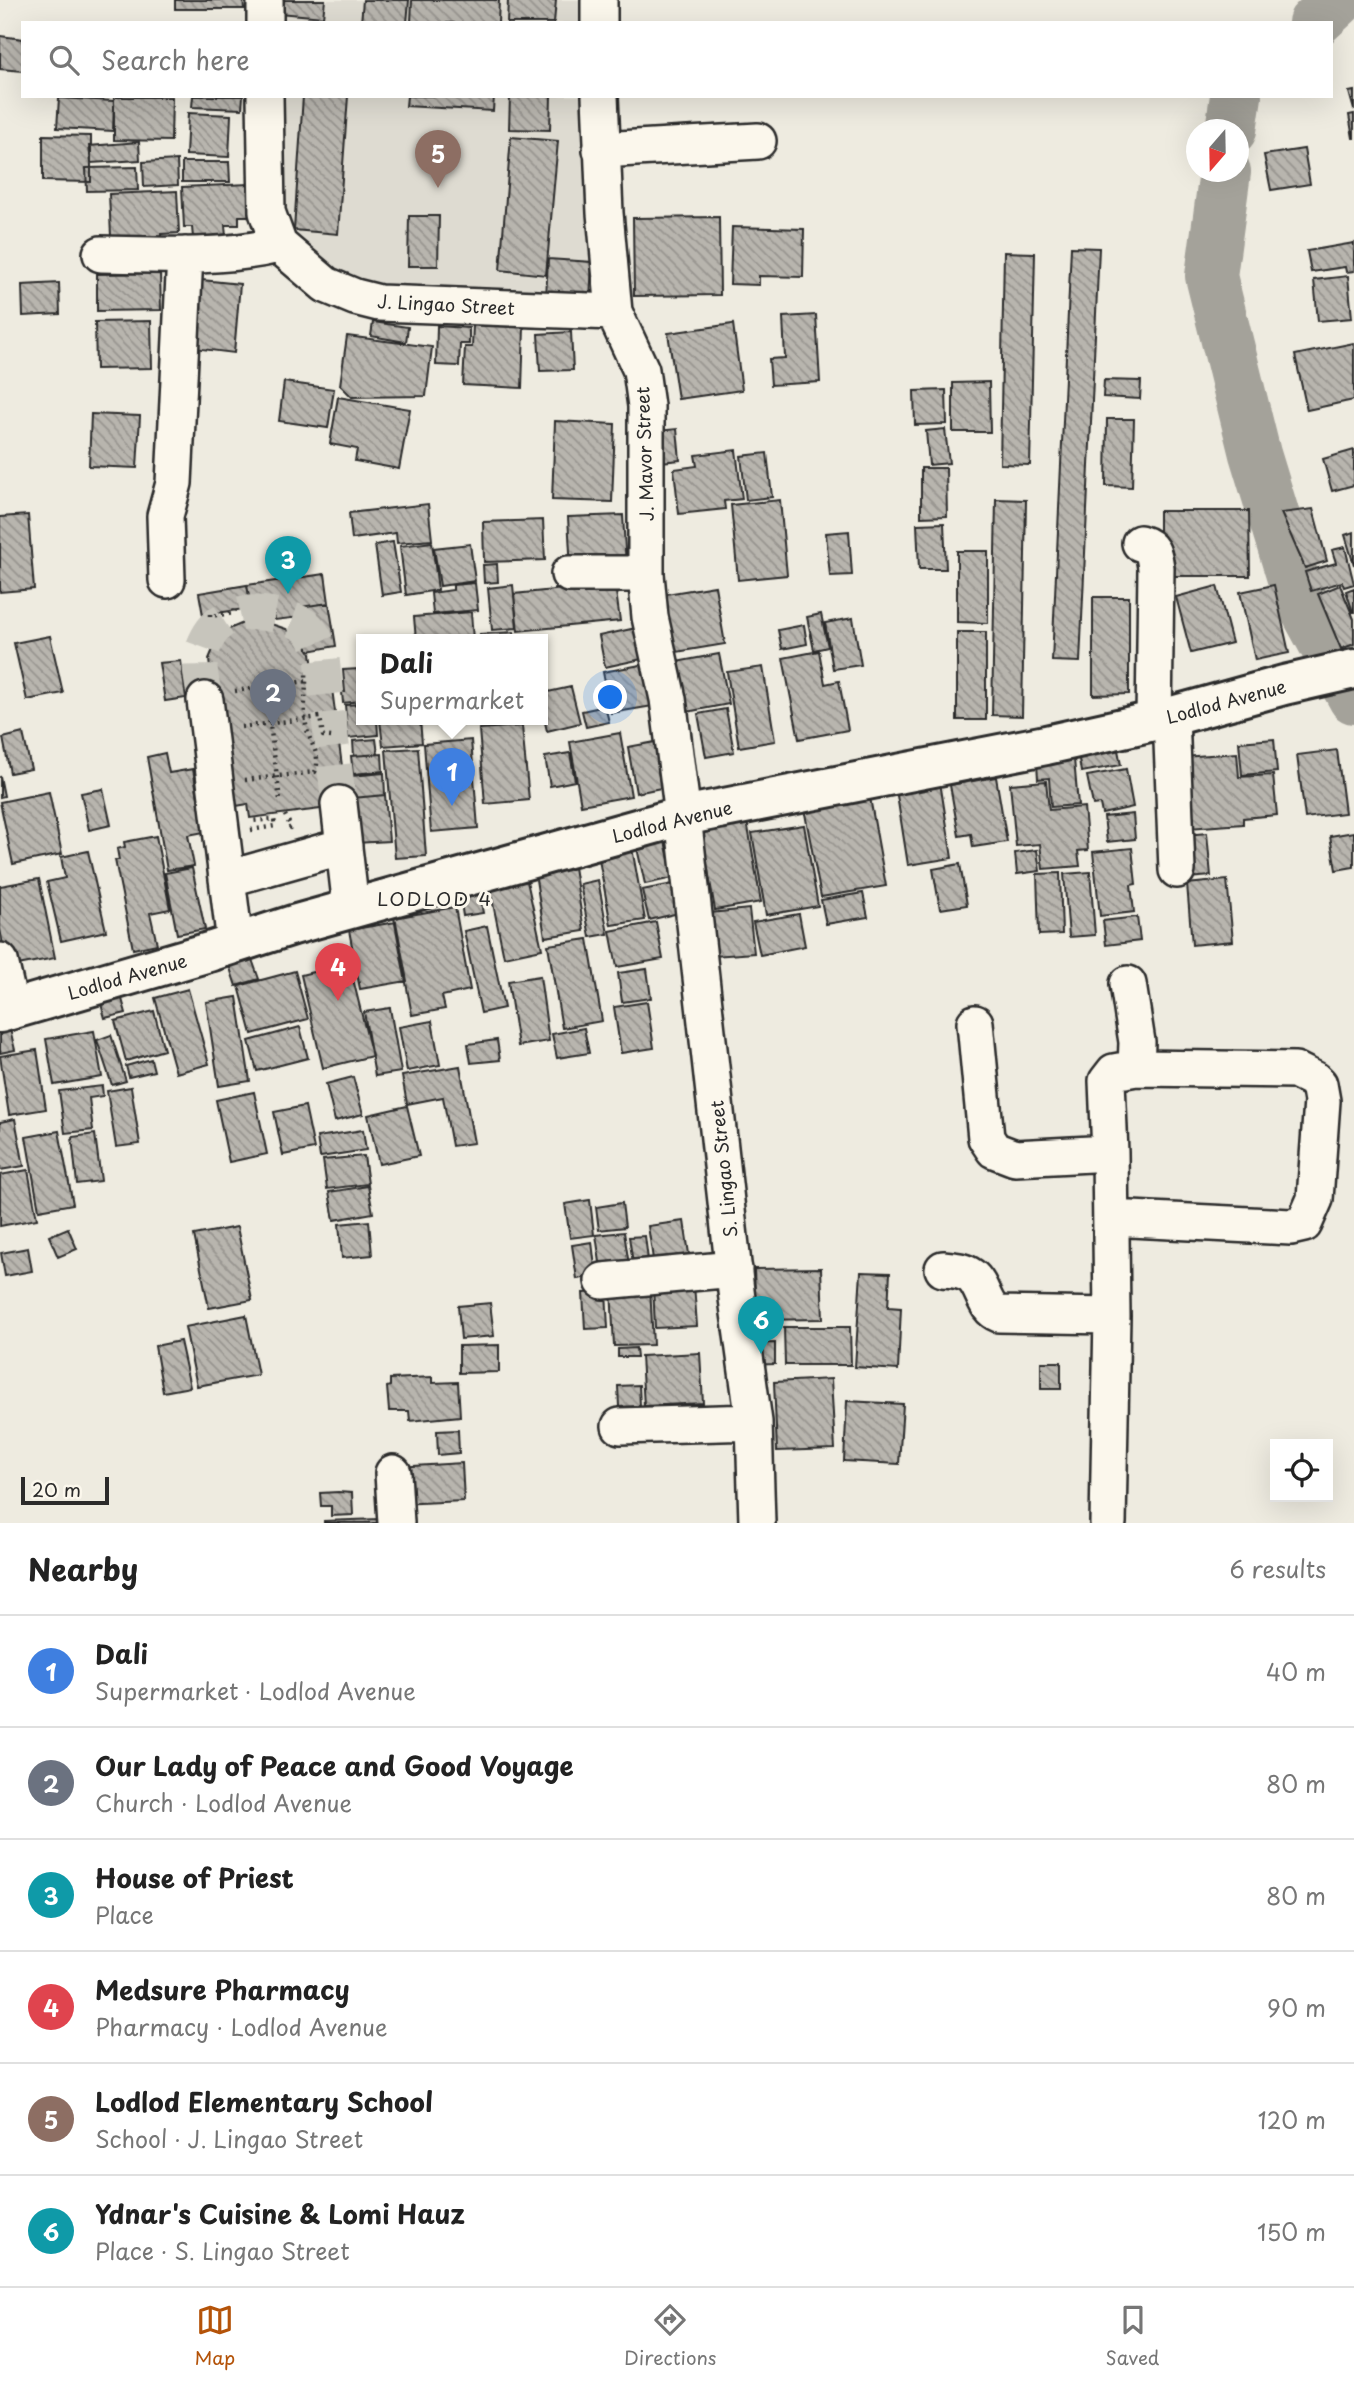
<!DOCTYPE html>
<html lang="en">
<head>
<meta charset="utf-8">
<style>
  body { margin:0; font-family:"Playpen Sans",sans-serif; background:#f2f2f2; color:#222 }
  .controls { position:absolute; right:21px; bottom:21px; display:grid; overflow:hidden; border-radius:0px; box-shadow:0 7px 28px #0002 }
  .controls button { width:63px; height:63px; display:grid; place-items:center; padding:0; border:0; border-bottom:2px solid #e0e0e0; background:#fff; color:#222; font:35px sans-serif }
  .compass { position:absolute; left:1186px; top:119px; width:63px; height:63px; border-radius:50%; background:#fff; box-shadow:0 7px 28px #0002; rotate:200deg }
  .scale { position:absolute; left:21px; bottom:18px; width:88px; box-sizing:border-box; padding-left:7px; border:4px solid #2b2b2b; border-top:0; font-size:19px; line-height:24px; white-space:nowrap; color:#2b2b2b; -webkit-text-stroke:5px #fbf7ec; paint-order:stroke }
  .you { position:absolute; left:611px; top:698px; width:24px; height:24px; margin:-18px; border:5px solid #fff; border-radius:50%; background:#1a73e8; box-shadow:0 0 0 10px #1a73e833 }
  .badge { display:grid; place-items:center; width:46px; height:46px; border-radius:50%; background:#b45309; color:#fff; font-size:23px; font-weight:700 }
  .pin { position:absolute; translate:-50% -58px; filter:drop-shadow(0 2px 4px #0008) }
  .pin::after { content:''; position:absolute; top:37px; width:24px; height:21px; background:inherit; clip-path:polygon(0 0,100% 0,50% 100%) }
  .popup { position:absolute; left:356px; top:634px; width:192px; height:91px; box-sizing:border-box; display:grid; place-content:center; border-radius:0px; background:#fff; filter:drop-shadow(0 2px 5px #0005); font-size:23px; white-space:nowrap; color:#767676 }
  .popup b { font-size:26px; color:#222 }
  .popup::after { content:''; position:absolute; left:50%; top:100%; margin-left:-14px; border:14px solid transparent; border-top-color:#fff }
  .list { margin:0; padding:0; list-style:none }
  h2 { display:flex; justify-content:space-between; align-items:center; height:91px; margin:0; padding:0 28px; font-size:30px }
  h2 small { font-size:23px; font-weight:400; color:#767676 }
  .list li { display:grid; grid-template-columns:46px 1fr auto; gap:21px; align-items:center; box-sizing:border-box; height:112px; padding:0 28px; border-top:2px solid #e0e0e0 }
  .list b { display:block; font-size:26px; white-space:nowrap }
  .list p { margin:0; font-size:23px; white-space:nowrap; color:#767676 }
  .list em { font-size:23px; font-style:normal; color:#767676 }
  .icon { flex:none; width:38px; height:38px; fill:none; stroke:currentColor; stroke-width:2; stroke-linecap:round; stroke-linejoin:round }
  .map { position:relative; flex:none; width:1354px; height:1523px; overflow:hidden }
  .search { position:absolute; background:#fff; box-shadow:0 7px 28px #0002; left:21px; right:21px; top:21px; height:77px; display:flex; align-items:center; gap:18px; box-sizing:border-box; padding:0 24px; border-radius:0px; color:#767676; font-size:26px }
  .sheet { height:763px; background:#fff }
  nav { display:flex; justify-content:space-around; align-items:center; box-sizing:border-box; height:98px; border-top:2px solid #e0e0e0; background:#fff; font-size:19px; color:#767676 }
  nav a { display:grid; justify-items:center; gap:4px }
  nav .on { color:#b45309 }
  .map>svg:first-child { display:block }
  .built { fill:#dedbd1 }
  .lines { fill:none; stroke-linecap:round; stroke-linejoin:round }
  .river { stroke:#a4a29a; stroke-width:52 }
  .building { fill:url(#building-back-hatch); stroke:#2b2b2b; stroke-width:2 }
  .minor-tunnel { stroke:#c7c5bc; stroke-width:35; stroke-dasharray:35 18; stroke-linecap:butt }
  .minor-casing { stroke:#2b2b2b; stroke-width:40 }
  .major-casing { stroke:#2b2b2b; stroke-width:44 }
  .path { stroke:#2b2b2b; stroke-width:4.5; stroke-dasharray:2 5; stroke-linecap:butt }
  .minor { stroke:#fbf7ec; stroke-width:35 }
  .major { stroke:#fbf7ec; stroke-width:38 }
  .labels { text-anchor:middle; dominant-baseline:central; stroke-width:6; stroke-linejoin:round; paint-order:stroke }
  .street-label { font-size:18px; fill:#2b2b2b; stroke:#fbf7ec }
  .neighbourhood-label { font-size:19px; letter-spacing:2px; fill:#2b2b2b; stroke:#fbf7ec }
</style>
</head>
<body>
<div class="map">
<svg width="1354" height="1523" viewBox="0 0 1354 1523">
  <defs>
    <pattern id="building-back-hatch" width="6" height="6" patternUnits="userSpaceOnUse" patternTransform="scale(1.75)"><rect width="6" height="6" fill="#b8b5ae"/><path d="M-1 5l2 2M0 0l6 6M5-1l2 2" fill="none" stroke="#96938e"/></pattern>
  </defs>
  <rect width="100%" height="100%" fill="#eeebe0"/>
  <filter id="ink" filterUnits="userSpaceOnUse"><feTurbulence type="fractalNoise" baseFrequency=".0143" numOctaves="2"/><feDisplacementMap in="SourceGraphic" scale="14" xChannelSelector="R" yChannelSelector="G"/><feConvolveMatrix kernelMatrix="1 2 1 2 8 2 1 2 1" color-interpolation-filters="sRGB"/></filter>
  <g filter="url(#ink)">
    <path class="built" d="M279 0H594V23H280Z
      M280 96H595L599 305 357 287 296 243 280 201Z"/>
    <g class="lines">
      <path class="river" d="M1314 23 1339 0
        M1231 130 1236 96
        M1225 172 1211 276 1255 454 1298 595 1354 698"/>
    </g>
    <path class="building" d="M175 0H243L244 9H175Z
      M280 0H325L323 17 279 13Z
      M363 0H409L407 23H361Z
      M412 0H499L498 23H411Z
      M508 0H556L554 23H507Z
      M0 36 23 39V71L0 69Z
      M1354 91V110L1349 92Z
      M193 96H243L242 109 192 107Z
      M303 96H348L338 234 294 230Z
      M407 96H494L493 111 406 106Z
      M510 96H551L550 130 509 129Z
      M114 97H172L171 141 114 140Z
      M59 98 114 101 113 131 57 128Z
      M188 113 231 115 229 157 186 155Z
      M1354 114V138H1353L1349 115Z
      M43 135 91 136V182L43 181Z
      M511 137 558 141 546 275 500 270Z
      M139 142 140 160 91 163 89 146Z
      M1304 149 1310 184 1271 190 1264 155Z
      M177 160 178 185 144 187 143 162Z
      M182 162H229L230 182H182Z
      M137 167 138 190 87 191 86 168Z
      M249 184 250 216H239V225H225L226 237 193 238 192 227H184L182 187Z
      M177 191 179 233 161 234V242L127 243V236H111L109 194Z
      M409 216H439L438 266H408Z
      M719 217 720 295 634 296 633 218Z
      M732 227 804 229 803 277 759 276V285L730 284Z
      M1354 243V271L1346 272 1345 267 1311 272 1307 251Z
      M1071 247 1099 248 1080 662 1052 661Z
      M1004 252 1035 253 1030 465 1000 464Z
      M548 259 592 262 590 301 546 298Z
      M160 273 161 310 97 311V274Z
      M1348 276 1352 318 1318 321 1314 280Z
      M192 279 240 284 234 353 185 347Z
      M59 283 60 314 23 316 22 285Z
      M816 315 820 382 771 385 769 359 785 358 783 317Z
      M151 321 152 368 96 369 95 322Z
      M373 322 408 327 406 342 371 336Z
      M733 324 742 390 678 399 668 333Z
      M473 325 524 327 522 388 463 385 465 347H472Z
      M437 326 469 328V344H460L459 366 436 365Z
      M571 332 573 370 540 371 538 334Z
      M347 336 432 347 426 396 352 397 340 385Z
      M1354 343V400L1307 410 1295 355Z
      M1104 380 1141 381 1140 399 1103 397Z
      M284 382 334 389 328 428 279 421Z
      M989 382 990 432H953V383Z
      M946 390 947 424 915 425 914 391Z
      M338 397 410 409 399 469 355 461 357 449 330 444Z
      M91 414 140 416 137 468 89 466Z
      M1107 419H1134L1132 487 1106 486Z
      M555 421 615 424 612 502 552 500Z
      M677 429 680 460 651 463 648 432Z
      M945 429 949 463 929 465 926 431Z
      M736 450 742 499 724 501 725 509 679 514 674 469 697 466 695 455Z
      M1354 450V485L1332 491 1323 459Z
      M767 453 772 497 746 500 741 456Z
      M921 468H946L947 516 921 517Z
      M996 499 1026 500 1022 716 992 715Z
      M780 500 787 575 738 580 731 505Z
      M428 504 432 540 397 543 396 533 352 539 349 513Z
      M1313 509 1327 561 1305 568 1281 513Z
      M1159 511H1249L1250 576H1159Z
      M28 515 34 589 0 592V517Z
      M623 515 626 567 571 570 568 517Z
      M543 520 545 560 484 562 483 522Z
      M944 523 946 569H919L917 524Z
      M849 531 852 575 830 576 826 533Z
      M1354 532V565L1345 535Z
      M393 542 401 592 382 595 375 545Z
      M432 542 438 590 406 595 400 546Z
      M470 544 475 581 440 586 434 548Z
      M1345 547 1354 584 1344 587 1342 582 1311 591 1305 572 1336 563 1332 550Z
      M957 551H988V623L957 622Z
      M497 564 498 582 484 583 483 565Z
      M325 574 329 603 299 607 301 617 275 620 274 611 252 615 247 585Z
      M475 583 478 610 433 614 431 593 453 590V585Z
      M615 584 620 621 518 631 514 594Z
      M247 585 251 608 203 615 199 593Z
      M513 585 517 628 492 630 488 588Z
      M1274 585 1289 653 1255 660 1240 592Z
      M1340 585 1354 619V644L1341 649 1318 594Z
      M715 586 725 644 664 654 654 596Z
      M1217 586 1232 643 1191 653 1176 597Z
      M1354 588V612H1353L1346 591Z
      M1093 597H1129V694L1093 695Z
      M329 603 336 646 309 651 304 643 299 607Z
      M471 612 473 640H416L414 617Z
      M821 614 828 647 814 650 807 617Z
      M853 618 861 665 833 669 825 623Z
      M259 620 286 629 304 643 311 653 314 675 330 673 343 774H337L340 798 336 807 250 818 248 804 231 807 217 781 204 680H211L209 659 214 647 229 629 248 621Z
      M804 625 807 644 782 649 778 630Z
      M636 628 642 659 605 667 599 636Z
      M514 632 515 640H480V634Z
      M957 632H986V720H957Z
      M50 636 63 693 27 700 14 643Z
      M819 651 825 684 839 681 848 730 799 739 783 658Z
      M719 654 729 704 681 713 671 663Z
      M181 661 186 698 165 701 159 663Z
      M646 664 653 706 611 713 603 672Z
      M763 667 775 741 739 747 727 672Z
      M359 669 361 701 343 703 342 692H345L343 670Z
      M571 687 580 723 547 731 543 714V693Z
      M361 704V720H377L378 735 348 738 345 705Z
      M605 706 609 722 586 727 582 711Z
      M726 709 734 752 706 757 698 714Z
      M380 720H420L422 743 383 746Z
      M522 726 529 800 485 804 479 729Z
      M23 733 31 769 10 773 3 738Z
      M620 733 631 796 581 805 570 742Z
      M376 739 378 754 354 756 353 741Z
      M1274 739 1277 772 1242 775 1239 742Z
      M471 740 478 828 431 832 424 744Z
      M666 740 671 768 658 771 661 788 636 793 628 747Z
      M1117 745 1121 765 1081 772 1078 753Z
      M418 748 426 856 395 858 386 750Z
      M1337 750 1345 813 1305 818 1297 755Z
      M165 753 169 773 193 769 204 832 188 835 194 866 167 870 147 757Z
      M570 753 575 781 550 786 545 757Z
      M1237 753 1239 777 1273 775 1277 815 1243 818V824L1189 828 1183 757Z
      M382 754 383 771 353 774 351 756Z
      M1074 759 1078 805 1051 807 1049 778 1038 779 1037 763Z
      M1126 769 1133 807 1102 814 1100 804 1093 805 1087 776Z
      M384 773 385 795 353 798 351 776Z
      M0 776 4 796 0 797Z
      M996 777 1007 842 973 847 971 834 959 836 950 785Z
      M1046 781 1049 810 1084 807 1088 850 1078 851 1080 866 1043 869 1040 844 1016 846 1010 784Z
      M940 782 952 858 908 865 896 789Z
      M103 789 111 825 89 830 81 793Z
      M49 792 62 854 13 864 0 802Z
      M869 792 886 886 821 897 803 803Z
      M385 795 389 841 356 843 353 798Z
      M1133 814 1135 839 1107 842 1104 817Z
      M747 821 761 902 715 910 701 829Z
      M804 825 818 906 766 915 752 833Z
      M1354 832V867L1336 870 1330 836Z
      M1207 833 1211 876 1189 878 1185 835Z
      M156 836 170 909 150 913 157 944 133 949 115 860H119L117 849 125 847 124 842Z
      M665 841 673 878 645 884 637 848Z
      M632 848 645 920 611 925 598 854Z
      M1132 848 1136 884 1131 885 1134 912 1100 916 1093 852Z
      M1037 850 1040 871 1017 874 1015 853Z
      M88 851 106 931 61 941 47 882 65 878 61 857Z
      M960 864 967 905 940 909 933 869Z
      M574 867 584 931 545 937 535 873Z
      M192 868 205 929 177 934 165 873Z
      M1090 872 1095 935 1069 937 1064 874Z
      M1060 873 1062 934 1039 935 1037 874Z
      M39 879 55 958 7 967 0 929V886Z
      M598 880 608 934 590 937 580 884Z
      M1227 880 1233 941 1192 945 1187 884Z
      M527 881 542 949 504 957 490 889Z
      M673 884 679 913 649 920 642 890Z
      M478 887 483 913 463 916 459 890Z
      M863 893 868 917 826 924 821 900Z
      M455 907 470 990 442 996 445 1009 412 1015 394 918Z
      M749 909 754 953 714 956 710 913Z
      M799 914 805 946 760 955 753 922Z
      M1137 917 1140 941 1106 945 1103 921Z
      M396 922 407 981 360 989 349 930Z
      M656 922 663 959 617 967 610 931Z
      M487 926 504 1008 481 1013 464 931Z
      M588 939 602 1021 562 1028 548 945Z
      M249 951 259 979 236 986 227 959Z
      M349 963 372 1056 323 1068 301 975Z
      M647 969 651 998 622 1002 618 973Z
      M295 971 308 1019 252 1034 239 986Z
      M540 976 549 1041 518 1046 508 981Z
      M188 989 209 1064 176 1073 155 998Z
      M120 992 126 1013 105 1018 99 997Z
      M237 997 250 1081 219 1086 206 1002Z
      M647 1002 654 1048 621 1053 614 1007Z
      M390 1008 401 1072 375 1076 364 1012Z
      M154 1011 164 1050 126 1061 115 1021Z
      M432 1021 440 1065 407 1071 399 1027Z
      M300 1027 308 1058 257 1071 249 1041Z
      M584 1028 589 1053 557 1058 552 1034Z
      M10 1029 15 1050 0 1053V1031Z
      M94 1031 102 1077 54 1085 46 1039Z
      M111 1035 126 1081 112 1085 97 1040Z
      M497 1040 500 1060 471 1063 468 1044Z
      M37 1050 46 1109 9 1115 0 1056Z
      M151 1059 154 1071 129 1077 126 1066Z
      M460 1066 474 1143 452 1146 443 1097 407 1104 402 1076Z
      M353 1077 363 1114 335 1121 326 1084Z
      M102 1086 103 1096 89 1098 93 1130 65 1133 59 1091Z
      M131 1087 140 1144 116 1147 107 1091Z
      M254 1092 267 1154 229 1162 216 1100Z
      M305 1106 314 1149 283 1155 274 1112Z
      M407 1106 419 1156 379 1164 368 1115Z
      M15 1119 24 1166 0 1170V1122Z
      M363 1130 366 1150 320 1157 317 1137Z
      M59 1131 73 1204 39 1210 26 1137Z
      M95 1134 101 1181 77 1184 72 1137Z
      M364 1156 368 1184 327 1189 323 1160Z
      M28 1170 37 1219 0 1226V1175Z
      M368 1186 373 1213 334 1220 329 1192Z
      M590 1200 594 1235 570 1238 565 1204Z
      M622 1203 625 1227 599 1230 596 1207Z
      M369 1221 372 1255 342 1258 339 1224Z
      M684 1221 689 1254 653 1259 648 1226Z
      M237 1227 252 1300 209 1308 194 1235Z
      M68 1228 77 1249 58 1257 49 1236Z
      M624 1232 630 1272 602 1276 596 1235Z
      M645 1236 648 1260 633 1263 629 1237Z
      M592 1242 596 1276 577 1279 572 1245Z
      M28 1248 32 1271 5 1276 1 1253Z
      M821 1268 823 1319 756 1320 754 1269Z
      M861 1272 890 1273 888 1307 901 1308 898 1370 855 1367Z
      M694 1284 697 1326 655 1328 653 1285Z
      M650 1286 653 1345 614 1346 611 1288Z
      M606 1292 608 1328 585 1329 583 1293Z
      M490 1303 494 1336 461 1339 458 1306Z
      M246 1315 258 1375 197 1386 185 1327Z
      M784 1327H850L851 1365H785Z
      M180 1341 190 1387 163 1392 155 1346Z
      M775 1343V1364L748 1365 747 1344Z
      M499 1345V1372L459 1373V1346Z
      M636 1348 637 1357H618V1349Z
      M700 1353 703 1403 644 1406 641 1356Z
      M1041 1362H1061V1389H1041Z
      M432 1377V1383L458 1382 460 1416 410 1421 409 1411H389L387 1387 390 1386V1379Z
      M831 1379 835 1449 777 1451 774 1382Z
      M639 1385 640 1406 619 1407 618 1386Z
      M847 1401 903 1404 899 1464 844 1461Z
      M458 1430 459 1453 438 1455 437 1431Z
      M462 1463 464 1501 398 1504 397 1467Z
      M338 1492 352 1493 353 1515 331 1516V1506H321L320 1493Z
      M379 1519 380 1523H324V1521Z"/>
    <g class="lines">
      <path class="minor-tunnel" d="M205 700C203 685 197 666 202 651 213 617 236 609 269 614 280 616 296 619 305 626 315 633 319 647 322 659L339 804"/>
      <defs>
        <path id="minor" d="M599 0V23
          M265 23V0
          M265 96 267 212 279 245 326 285 355 297 379 303 614 312
          M600 96 605 213 614 312 641 370 646 406V574L650 617 668 699 683 816 736 1291 754 1422 757 1523
          M601 150 758 141
          M101 254C160 255 221 259 279 245
          M1140 543C1154 547 1154 555 1156 568L1154 721
          M569 574H646
          M167 580 165 516 174 483 185 255
          M205 700 235 943
          M1171 716 1177 870
          M339 804 351 908
          M227 879 344 846
          M0 961 11 1010
          M975 1023 986 1138 994 1150 1015 1158 1110 1153 1112 1316 1108 1523
          M1110 1153 1107 1081 1114 1072 1136 1068 1137 1042 1128 984
          M1111 1218 1291 1227 1304 1224 1315 1199 1322 1101 1319 1084 1315 1080 1295 1070 1136 1068
          M943 1269C953 1270 963 1270 971 1276 984 1286 983 1308 999 1314L1112 1316
          M603 1281 734 1269
          M620 1426 754 1422
          M393 1473 396 1523"/>
        <path id="major" d="M0 1013 209 952 293 925 683 816 1046 745 1154 721 1284 685 1354 669"/>
      </defs>
      <use href="#minor" class="minor-casing"/>
      <use href="#major" class="major-casing"/>
      <path class="path" d="M210 614V616L234 613 235 610
        M265 686 280 800
        M235 691 306 681
        M241 727 320 717 323 736 332 737
        M245 780 315 772C322 754 310 745 307 729 302 711 307 690 306 671
        M285 815 291 827 288 829
        M251 830 275 826 274 819 252 821"/>
      <use href="#minor" class="minor"/>
      <use href="#major" class="major"/>
    </g>
  </g>
  <g class="labels">
    <g class="street-label">
      <text transform="translate(446 304) rotate(3)">J. Lingao Street</text>
      <text transform="translate(644 454) rotate(-92)">J. Mavor Street</text>
      <text transform="translate(1226 701) rotate(-15)">Lodlod Avenue</text>
      <text transform="translate(672 821) rotate(-14)">Lodlod Avenue</text>
      <text transform="translate(127 976) rotate(-16)">Lodlod Avenue</text>
      <text transform="translate(723 1169) rotate(-96)">S. Lingao Street</text>
    </g>
    <g class="neighbourhood-label">
      <text x="435" y="898">LODLOD 4</text>
    </g>
  </g>
</svg>
<div class="controls">
<button><svg class="icon" aria-label="locate" viewBox="0 0 24 24"><circle cx="12" cy="12" r="6"/><path d="M12 2v4M12 18v4M2 12h4M18 12h4"/></svg></button>
</div>
<svg class="compass" viewBox="-18 -18 36 36"><path d="M0-13l5 13h-10z" fill="#e53935"/><path d="M0 13l5-13h-10z" fill="#767676"/></svg>
<div class="scale">20 m</div>
<div class="you"></div>
<div class="pin badge" style="left:452px;top:806px;background:#3f7fe0">1</div>
<div class="popup"><b>Dali</b>Supermarket</div>
<div class="pin badge" style="left:273px;top:727px;background:#6b7280">2</div>
<div class="pin badge" style="left:288px;top:594px;background:#0f9aa8">3</div>
<div class="pin badge" style="left:338px;top:1001px;background:#e0444e">4</div>
<div class="pin badge" style="left:438px;top:188px;background:#8d6e63">5</div>
<div class="pin badge" style="left:761px;top:1354px;background:#0f9aa8">6</div>
<div class="search"><svg class="icon" aria-label="search" viewBox="0 0 24 24"><circle cx="10" cy="10" r="6"/><path d="M15 15l6 6"/></svg>Search here</div>
</div>
<section class="sheet">
<h2>Nearby<small>6 results</small></h2>
<ul class="list">
<li><span class="badge" style="background:#3f7fe0">1</span><div><b>Dali</b><p>Supermarket · Lodlod Avenue</p></div><em>40 m</em></li>
<li><span class="badge" style="background:#6b7280">2</span><div><b>Our Lady of Peace and Good Voyage</b><p>Church · Lodlod Avenue</p></div><em>80 m</em></li>
<li><span class="badge" style="background:#0f9aa8">3</span><div><b>House of Priest</b><p>Place</p></div><em>80 m</em></li>
<li><span class="badge" style="background:#e0444e">4</span><div><b>Medsure Pharmacy</b><p>Pharmacy · Lodlod Avenue</p></div><em>90 m</em></li>
<li><span class="badge" style="background:#8d6e63">5</span><div><b>Lodlod Elementary School</b><p>School · J. Lingao Street</p></div><em>120 m</em></li>
<li><span class="badge" style="background:#0f9aa8">6</span><div><b>Ydnar's Cuisine &amp; Lomi Hauz</b><p>Place · S. Lingao Street</p></div><em>150 m</em></li>
</ul>
</section>
<nav>
<a class="on"><svg class="icon" aria-label="map" viewBox="0 0 24 24"><path d="M3 6l6-2 6 2 6-2v14l-6 2-6-2-6 2zM9 4v14M15 6v14"/></svg>Map</a>
<a><svg class="icon" aria-label="directions" viewBox="0 0 24 24"><path d="M12 3l9 9-9 9-9-9zM9 14v-3h6M13 9l2 2-2 2"/></svg>Directions</a>
<a><svg class="icon" aria-label="saved" viewBox="0 0 24 24"><path d="M7 4h10v16l-5-4-5 4z"/></svg>Saved</a>
</nav>
</body>
</html>
